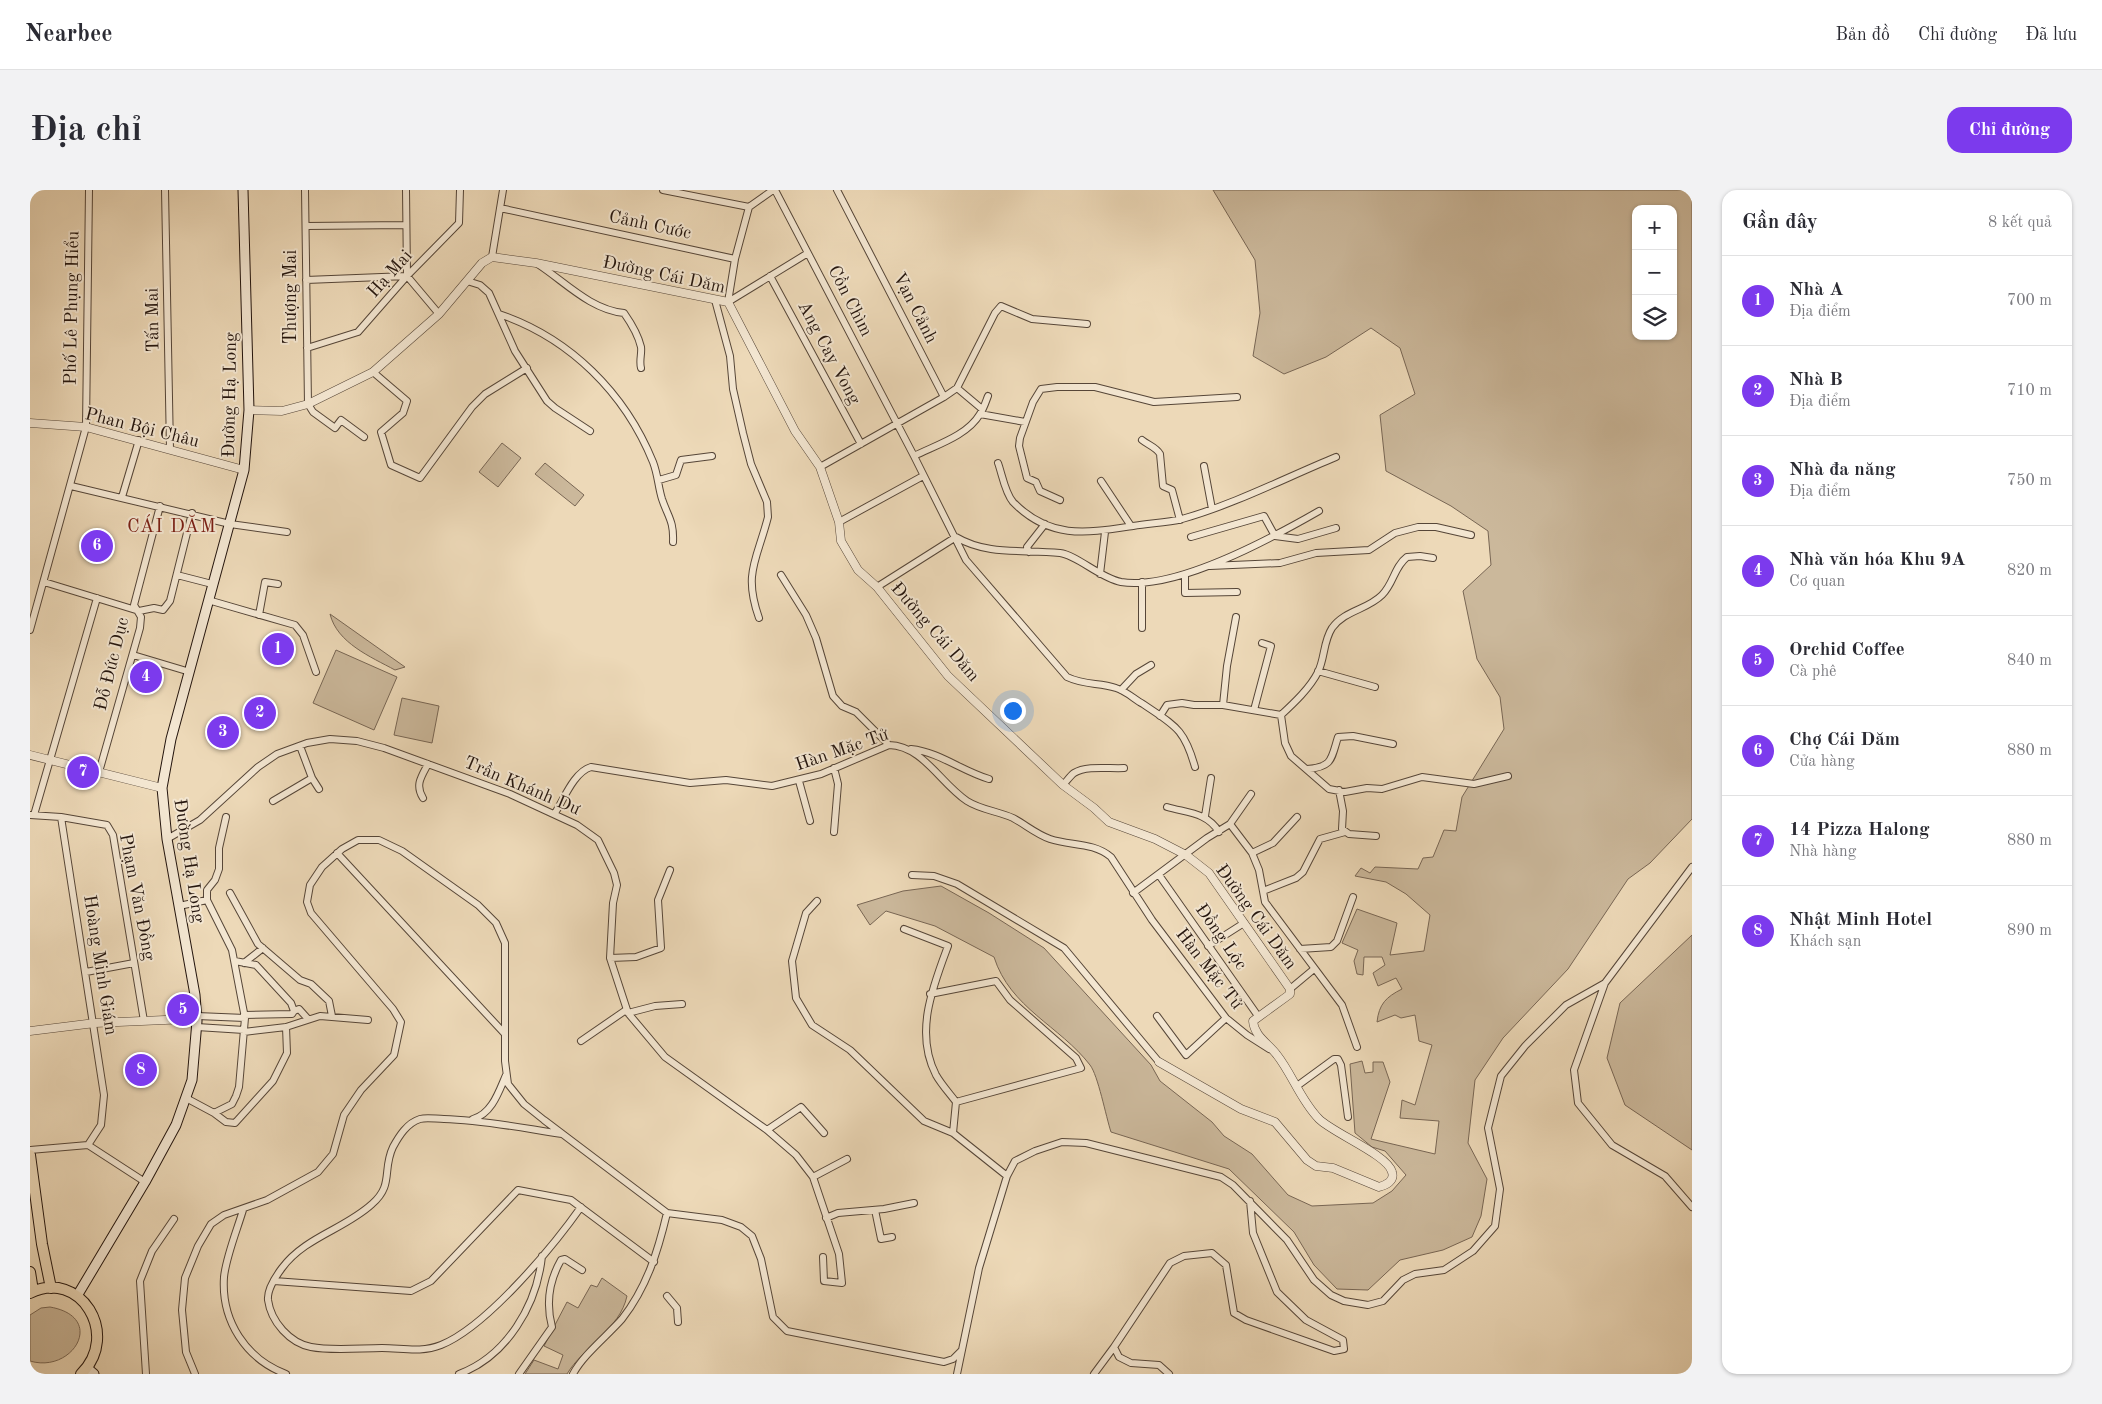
<!DOCTYPE html>
<html lang="vi">
<head>
<meta charset="utf-8">
<style>
  body { margin:0; font-family:"Old Standard TT",serif; background:#f2f2f3; color:#2b2b33 }
  .controls { position:absolute; right:15px; top:15px; display:grid; overflow:hidden; border-radius:10px; box-shadow:0 1px 4px #0004 }
  .controls button { width:45px; height:45px; display:grid; place-items:center; padding:0; border:0; border-bottom:1px solid #e1e1e2; background:#fff; color:#2b2b33; font:25px sans-serif }
  .you { position:absolute; left:982px; top:520px; width:18px; height:18px; margin:-12px; border:4px solid #fff; border-radius:50%; background:#1a73e8; box-shadow:0 0 0 8px #1a73e833 }
  .badge { display:grid; place-items:center; width:32px; height:32px; border-radius:50%; background:#7c3aed; color:#fff; font-size:16px; font-weight:700 }
  .pin { position:absolute; translate:-50% -50%; border:2px solid #fff; box-shadow:0 1px 5px #0006 }
  .list { margin:0; padding:0; list-style:none }
  h2 { display:flex; justify-content:space-between; align-items:center; height:65px; margin:0; padding:0 20px; font-size:21px }
  h2 small { font-size:16px; font-weight:400; color:#7c7c81 }
  .list li { display:grid; grid-template-columns:32px 1fr auto; gap:15px; align-items:center; box-sizing:border-box; height:90px; padding:0 20px; border-top:1px solid #e1e1e2 }
  .list b { display:block; font-size:19px; white-space:nowrap }
  .list p { margin:0; font-size:16px; white-space:nowrap; color:#7c7c81 }
  .list em { font-size:16px; font-style:normal; color:#7c7c81 }
  .icon { flex:none; width:28px; height:28px; fill:none; stroke:currentColor; stroke-width:2; stroke-linecap:round; stroke-linejoin:round }
  .map { position:relative; flex:none; width:1662px; height:1184px; overflow:hidden; border-radius:15px }
  header { display:flex; align-items:center; gap:30px; box-sizing:border-box; height:70px; padding:0 25px; background:#fff; border-bottom:1px solid #e1e1e2 }
  header strong { font-size:24px }
  nav { display:flex; gap:28px; margin-inline-start:auto; font-size:18px }
  .intro { display:flex; align-items:center; justify-content:space-between; box-sizing:border-box; height:120px; padding:0 30px }
  h1 { margin:0; font-size:35px }
  .button { padding:12px 22px; border-radius:15px; background:#7c3aed; color:#fff; font-size:18px; font-weight:700 }
  main { display:flex; gap:30px; padding:0 30px }
  aside { flex:1; background:#fff; border-radius:15px; box-shadow:0 1px 4px #0004 }
  .map>svg:first-child { display:block }
  .green { fill:#cbb89b; stroke:#786654; fill-rule:evenodd }
  .lines { fill:none; stroke-linecap:round; stroke-linejoin:round }
  .minor-casing { stroke:#564638; stroke-width:8 }
  .tertiary-casing { stroke:#564638; stroke-width:9 }
  .secondary-casing { stroke:#24150e; stroke-width:11 }
  .primary-casing { stroke:#24150e; stroke-width:12 }
  .minor { stroke:#f3e6d1; stroke-width:6 }
  .tertiary { stroke:#f3e6d1; stroke-width:8 }
  .secondary { stroke:#f3e6d1; stroke-width:9 }
  .primary { stroke:#edd9b8; stroke-width:10 }
  .labels { text-anchor:middle; dominant-baseline:central; stroke-width:4; stroke-linejoin:round; paint-order:stroke }
  .street-label { font-size:18px; fill:#24150e; stroke:#f3e6d1 }
  .neighbourhood-label { font-size:19px; letter-spacing:1px; fill:#7a1f14; stroke:#f3e6d1 }
</style>
</head>
<body>
<header>
<strong>Nearbee</strong>
<nav><a>Bản đồ</a><a>Chỉ đường</a><a>Đã lưu</a></nav>
</header>
<div class="intro"><h1>Địa chỉ</h1><a class="button">Chỉ đường</a></div>
<main>
<div class="map">
<svg width="1662" height="1184" viewBox="0 0 1662 1184">
  <rect width="100%" height="100%" fill="#edd9b8"/>
  <filter id="stains"><feTurbulence type="fractalNoise" baseFrequency=".004" numOctaves="4"/><feColorMatrix values="0 0 0 0 .2 0 0 0 0 .09 0 0 0 0 .02 0 0 0 .5 -.17"/></filter>
  <radialGradient id="worn" r=".72"><stop offset=".6" stop-color="#630" stop-opacity="0"/><stop offset="1" stop-color="#630" stop-opacity=".3"/></radialGradient>
  <path class="green" d="M1183 0H1662V629L1620 673 1598 689 1538 779 1473 848 1445 890 1438 953 1457 989 1451 1026 1442 1047 1413 1060 1370 1070 1338 1100 1307 1099 1284 1075 1264 1042 1199 979 1081 942C1076 927 1068 885 1060 875 1030 836 980 818 964 767L905 736 856 721 840 735 827 715 873 701 911 696 959 723 1014 758 1121 875 1130 891 1182 932 1194 946 1222 964 1258 1005 1282 1016 1343 1013 1362 1001 1376 985 1355 961 1342 957 1325 943 1320 874 1332 871 1335 883 1343 882V872H1353L1360 892 1341 949 1405 964 1409 931 1370 928 1372 910 1385 915 1402 855 1389 851 1385 825 1371 828 1365 825 1347 832C1349 814 1356 807 1372 799L1366 788 1348 796 1343 783 1355 775 1352 767H1334L1333 785 1327 784 1324 771 1328 760 1312 753 1327 719 1367 733 1360 765 1394 761 1400 725 1376 704 1356 692 1325 686 1331 678 1340 683 1345 677 1388 679 1393 668 1403 667 1414 640 1426 641 1432 607 1474 539 1470 507 1447 469 1433 401 1461 375 1458 341 1421 316 1356 281 1350 225 1385 204 1370 158 1341 138 1296 167 1254 184 1223 166 1230 123 1225 70ZM1606 19H1643V146H1606Z
    M472 253 491 268 468 297 449 282Z
    M515 273 554 305 545 316 505 284Z
    M300 424 375 477 365 480C341 467 307 453 300 424Z
    M306 460 367 487 344 540 283 513Z
    M372 508 409 516 402 553 364 545Z
    M1662 745V960L1595 915 1577 868 1590 813Z
    M572 1088 597 1106C590 1139 553 1157 537 1184H495L504 1170 528 1179 533 1165 514 1156 537 1112 548 1118 561 1095 567 1097Z
    M20 1117C77 1127 43 1184 0 1171V1125L11 1118Z"/>
  <g class="lines">
    <defs>
      <path id="minor" d="M135 0 140 259
        M275 0 278 214 283 222 305 238 311 230 334 247
        M376 0 377 86 409 124
        M633 0 719 17
        M745 0 884 266 936 370 1037 487C1056 496 1069 492 1086 498 1096 501 1104 509 1113 514 1145 536 1154 538 1165 577
        M807 0 914 207 927 198 952 219
        M470 18 705 69
        M276 36 376 35
        M462 67 473 0
        M509 75C535 92 561 120 594 123 601 133 608 144 611 157 612 164 609 170 611 178
        M740 86 831 254
        M276 90 377 86
        M437 91 450 95 459 103 485 161 517 211 525 218 560 241
        M685 110 700 166 703 199 713 243 721 274 737 312 738 327C727 370 713 383 729 428
        M698 112 705 69 719 17 743 0
        M698 112 778 63
        M469 124C540 148 595 203 623 272 628 285 628 296 632 309 638 327 644 331 643 352
        M277 158 328 142 377 86 429 33 430 0
        M343 182 377 211 373 223 351 242 361 275 390 288 442 217 455 204 497 178
        M927 198 965 123 971 116 1002 129 1057 134
        M950 224 995 232
        M1112 250C1118 255 1126 257 1130 264L1133 296 1142 300 1150 330
        M884 266C906 255 937 246 950 224 954 218 956 211 958 206
        M968 273C972 284 975 303 983 312 1020 350 1057 343 1103 336 1119 333 1136 333 1152 329 1205 314 1255 288 1306 267
        M1174 276 1182 319
        M790 277 914 207
        M629 290 646 285 651 270 682 266
        M1071 291 1101 336
        M41 296 200 334 257 342
        M92 307 109 250
        M1030 310 1010 301 1006 292 997 288 989 256 990 248 1003 212 1011 199 1027 197H1065L1124 212 1207 207
        M809 332 893 286
        M1161 347 1234 326 1245 346 1268 349 1306 338
        M999 362 997 357 1015 334
        M1180 376 1250 373 1286 363 1339 360 1365 343 1388 337H1406L1441 345
        M1070 384 1075 342
        M1155 384V403L1207 402
        M147 385 182 394
        M751 385 776 425 786 448 803 506 812 516 826 522 859 555
        M14 392 109 421 124 418 133 420 140 411 162 323
        M847 397 926 347C958 366 994 359 1030 363 1047 365 1070 388 1091 392 1146 401 1242 348 1289 321
        M178 410 265 435 273 445 286 482
        M229 425 235 392 248 394
        M1112 438V392
        M0 440 56 237 59 0
        M103 465 160 482
        M1288 481 1345 497
        M1091 500 1106 484 1121 475
        M1193 515 1197 476 1206 427
        M1224 520 1241 456 1232 453
        M1251 525C1264 513 1280 498 1288 482 1295 468 1293 452 1302 438 1315 420 1337 420 1352 405 1364 393 1364 377 1377 367L1390 366 1403 368
        M1130 526 1137 515 1152 513 1164 515H1193L1251 525 1255 553 1261 566 1299 599 1315 602 1337 598 1352 599 1392 587 1444 594 1478 586
        M270 556 282 588 289 599
        M881 559C909 562 932 581 959 589
        M804 578 808 594 804 642
        M1277 579C1303 577 1301 569 1308 547L1323 546 1363 554
        M69 582 110 438 111 427 104 415 130 316
        M769 591 780 631
        M1033 595C1036 592 1040 586 1044 583 1057 575 1080 579 1094 578
        M1309 600 1313 621 1312 639 1319 644 1346 646
        M393 608C385 595 391 587 398 574
        M243 611 282 588
        M1137 617C1157 623 1177 622 1189 642
        M525 623C534 609 544 582 561 577L660 593 696 590 742 596 791 584 859 555C893 556 910 593 937 611 951 620 968 621 983 628 996 635 1006 644 1020 649 1041 656 1063 652 1081 667L1122 730 1196 828 1217 845 1239 859
        M0 625 31 627 77 635 83 645 114 831
        M4 625 67 408
        M1175 626 1181 588
        M31 627 74 905 71 935 58 955
        M1200 634 1222 663 1229 680 1235 712 1312 815 1327 857
        M137 649 170 630 228 577 247 564 277 553 300 549 327 551 354 558 480 604 547 635 568 650 584 683 587 695 583 713 580 768 598 823 635 867 737 940 766 965 783 987 809 1064 812 1093 794 1091 793 1067
        M307 663 474 843
        M1222 663 1243 653 1267 627
        M882 685 904 686 927 694 1034 758 1129 872
        M1129 685 1228 826
        M1233 701 1266 688 1273 682 1290 649 1315 642
        M200 703 228 754 270 790 281 794 299 811 302 826
        M1103 703 1177 648 1200 634 1221 604
        M787 711 776 723 762 771 766 808 782 835 820 860 894 931 923 943 977 986
        M149 716 177 710
        M874 739 918 756C903 796 884 843 906 885 911 894 920 904 926 912L923 943
        M1178 756 1214 733
        M1270 759 1301 757 1307 751 1323 707
        M580 768 606 767 631 758 628 710 640 680
        M205 771 226 775 261 813 264 821 262 824 214 825
        M214 773 233 758
        M56 782 104 773
        M1575 793 1544 880 1548 913 1582 955 1635 986 1662 1017
        M1260 799 1284 779
        M900 804 966 791 980 810 1046 868 1051 878 926 912
        M264 821 269 819 278 829
        M598 823 625 816 652 814
        M167 826 215 828
        M1127 826 1156 865 1196 828
        M167 837 214 840
        M214 842 256 837 290 826 338 830
        M551 851 596 820
        M1267 896 1304 869H1308L1311 875 1318 927
        M156 908 184 923 196 932 205 933 243 891 257 863 256 837
        M184 923 202 914 206 906 209 897 215 828 202 760 177 710V700L185 690 189 679V658L196 627
        M443 929C462 924 469 901 476 885
        M737 940 771 917 794 943
        M532 944C492 938 453 930 414 929 406 929 397 927 390 929 377 933 369 946 363 957 352 980 364 995 342 1014 315 1039 275 1047 252 1078 246 1086 237 1100 238 1110 241 1132 260 1153 281 1157 301 1161 331 1158 352 1158 372 1158 391 1163 411 1155 456 1137 522 1058 551 1017
        M0 960 58 955 115 992
        M783 987 817 969
        M213 1020C207 1040 196 1067 194 1087 191 1131 216 1169 256 1184
        M845 1020 851 1049 862 1047
        M796 1028 808 1023 854 1019 884 1013
        M244 1091 381 1101 401 1091 488 1000 541 1010 624 1072
        M637 1106 647 1118 648 1132
        M116 1184 110 1091 122 1061 144 1029
        M165 1184 156 1162 152 1120 155 1088 168 1056 181 1034 194 1025 237 1010 288 982 303 964 314 925 331 900 364 865 371 832 363 819 281 723 277 712 280 695 292 677 312 659 328 650H349L372 661 448 715 466 733 475 753V871L478 894 494 914 514 930 637 1023 692 1030 711 1037 722 1046 731 1069 743 1127 757 1141 914 1172 923 1169 931 1161
        M429 1184C477 1166 507 1115 512 1066
        M489 1184 522 1137C516 1114 519 1091 531 1070L535 1069 552 1080
        M543 1184C553 1165 577 1146 592 1129 617 1097 628 1061 637 1023
        M927 1184 949 1078 977 986 985 971 1005 961 1032 952 1056 953 1191 987 1203 995 1257 1050 1284 1090 1301 1105 1314 1111 1338 1115 1353 1111 1373 1090 1385 1084 1414 1080 1443 1061 1465 1036 1470 999 1458 938 1471 886 1495 856 1536 815 1575 793 1662 677
        M1064 1184 1084 1157
        M1139 1184 1129 1175 1101 1173 1089 1167 1084 1157 1140 1073 1154 1066 1182 1063 1196 1075 1204 1123 1216 1130 1304 1161 1314 1159 1313 1150 1276 1130 1247 1102 1223 1043 1220 1011"/>
      <path id="tertiary" d="M219 220 252 221 278 214 343 182 409 124 452 73 462 67 506 73 698 112 765 241 790 277 809 332 811 351 828 380 847 397 918 486 1033 595 1064 618 1079 632 1125 649 1156 665 1179 683 1260 799V804L1256 807 1223 831C1224 846 1239 854 1247 865 1262 884 1271 911 1289 929 1303 943 1358 965 1362 982 1365 991 1356 995 1349 997L1303 978 1286 976 1277 970 1245 932 1211 919 1129 872
        M0 233 56 237 214 280
        M0 565 132 598
        M0 841 65 833 158 829 167 831"/>
      <path id="secondary" d="M47 1106 115 992 146 935 162 890 167 831 165 805 137 649 132 598 141 549 214 280 219 220 213 0
        M57 1178 64 1184"/>
      <path id="primary" d="M0 965 12 1054 21 1098
        M0 1082 3 1101
        M0 1103C50 1078 91 1145 51 1184"/>
    </defs>
    <use href="#minor" class="minor-casing"/>
    <use href="#tertiary" class="tertiary-casing"/>
    <use href="#secondary" class="secondary-casing"/>
    <use href="#primary" class="primary-casing"/>
    <use href="#minor" class="minor"/>
    <use href="#tertiary" class="tertiary"/>
    <use href="#secondary" class="secondary"/>
    <use href="#primary" class="primary"/>
  </g>
  <g class="labels">
    <g class="street-label">
      <text transform="translate(620 35) rotate(12)">Cảnh Cước</text>
      <text transform="translate(360 84) rotate(-48)">Hạ Mai</text>
      <text transform="translate(634 85) rotate(12)">Đường Cái Dăm</text>
      <text transform="translate(261 107) rotate(-90)">Thượng Mai</text>
      <text transform="translate(820 111) rotate(63)">Cồn Chìm</text>
      <text transform="translate(42 118) rotate(-89)">Phố Lê Phụng Hiểu</text>
      <text transform="translate(885 118) rotate(63)">Vạn Cảnh</text>
      <text transform="translate(123 130) rotate(-91)">Tấn Mai</text>
      <text transform="translate(799 163) rotate(62)">Ang Cay Vong</text>
      <text transform="translate(200 205) rotate(-89)">Đường Hạ Long</text>
      <text transform="translate(112 238) rotate(14)">Phan Bội Châu</text>
      <text transform="translate(905 442) rotate(49)">Đường Cái Dăm</text>
      <text transform="translate(82 474) rotate(-76)">Đỗ Đức Dục</text>
      <text transform="translate(812 560) rotate(-19)">Hàn Mặc Tử</text>
      <text transform="translate(492 596) rotate(23)">Trần Khánh Dư</text>
      <text transform="translate(159 671) rotate(81)">Đường Hạ Long</text>
      <text transform="translate(107 707) rotate(79)">Phạm Văn Đồng</text>
      <text transform="translate(1226 727) rotate(54)">Đường Cái Dăm</text>
      <text transform="translate(1191 747) rotate(55)">Đồng Lộc</text>
      <text transform="translate(70 775) rotate(81)">Hoàng Minh Giám</text>
      <text transform="translate(1179 779) rotate(52)">Hàn Mặc Tử</text>
    </g>
    <g class="neighbourhood-label">
      <text x="142" y="337">CÁI DĂM</text>
    </g>
  </g>
  <rect width="100%" height="100%" filter="url(#stains)"/>
  <rect width="100%" height="100%" fill="url(#worn)"/>
</svg>
<div class="controls">
<button>+</button>
<button>−</button>
<button><svg class="icon" aria-label="layers" viewBox="0 0 24 24"><path d="M12 4l9 5-9 5-9-5zM3 14l9 5 9-5"/></svg></button>
</div>
<div class="you"></div>
<div class="pin badge" style="left:248px;top:459px">1</div>
<div class="pin badge" style="left:230px;top:523px">2</div>
<div class="pin badge" style="left:193px;top:542px">3</div>
<div class="pin badge" style="left:116px;top:487px">4</div>
<div class="pin badge" style="left:153px;top:820px">5</div>
<div class="pin badge" style="left:67px;top:356px">6</div>
<div class="pin badge" style="left:53px;top:582px">7</div>
<div class="pin badge" style="left:111px;top:880px">8</div>
</div>
<aside>
<h2>Gần đây<small>8 kết quả</small></h2>
<ul class="list">
<li><span class="badge">1</span><div><b>Nhà A</b><p>Địa điểm</p></div><em>700 m</em></li>
<li><span class="badge">2</span><div><b>Nhà B</b><p>Địa điểm</p></div><em>710 m</em></li>
<li><span class="badge">3</span><div><b>Nhà đa năng</b><p>Địa điểm</p></div><em>750 m</em></li>
<li><span class="badge">4</span><div><b>Nhà văn hóa Khu 9A</b><p>Cơ quan</p></div><em>820 m</em></li>
<li><span class="badge">5</span><div><b>Orchid Coffee</b><p>Cà phê</p></div><em>840 m</em></li>
<li><span class="badge">6</span><div><b>Chợ Cái Dăm</b><p>Cửa hàng</p></div><em>880 m</em></li>
<li><span class="badge">7</span><div><b>14 Pizza Halong</b><p>Nhà hàng</p></div><em>880 m</em></li>
<li><span class="badge">8</span><div><b>Nhật Minh Hotel</b><p>Khách sạn</p></div><em>890 m</em></li>
</ul>
</aside>
</main>
</body>
</html>
